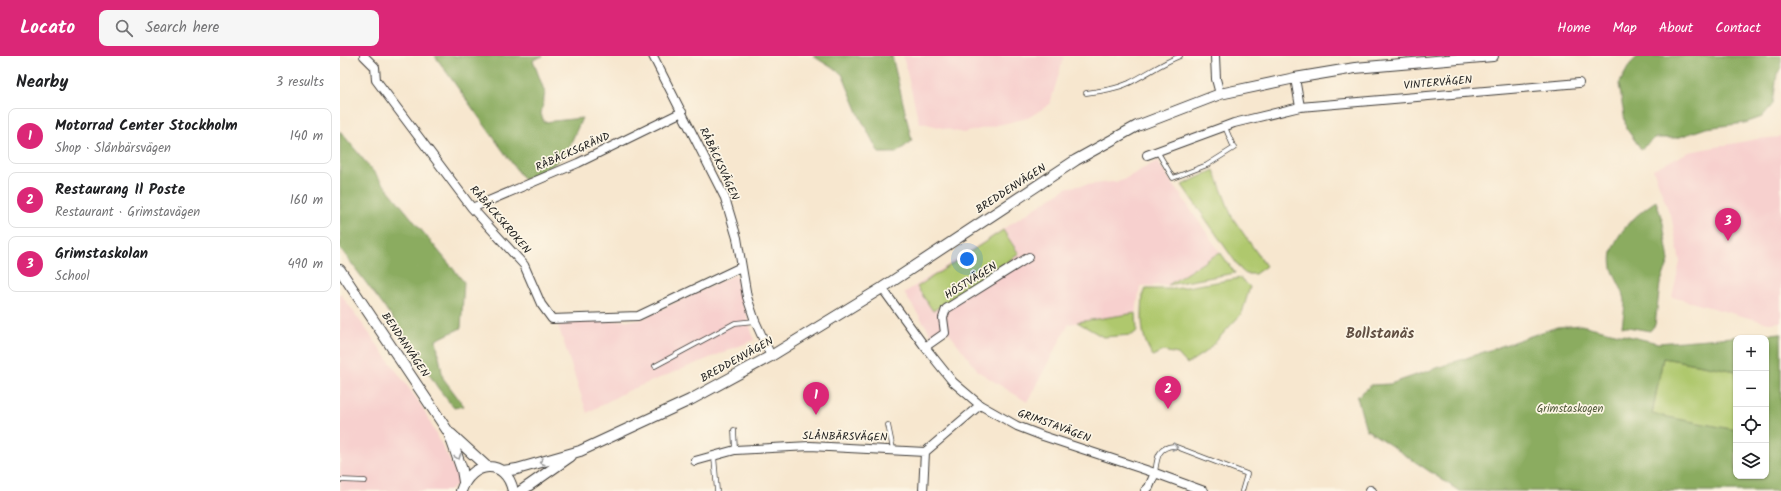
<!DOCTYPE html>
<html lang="en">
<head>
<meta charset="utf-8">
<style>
  body { margin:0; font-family:Kalam,sans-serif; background:#f6f6f6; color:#202124 }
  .controls { position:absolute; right:12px; bottom:12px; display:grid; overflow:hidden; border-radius:8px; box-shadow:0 1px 3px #0004 }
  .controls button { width:36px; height:36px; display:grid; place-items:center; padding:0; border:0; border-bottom:1px solid #e0e0e0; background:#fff; color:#202124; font:20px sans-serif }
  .you { position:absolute; left:627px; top:203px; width:14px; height:14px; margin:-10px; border:3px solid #fff; border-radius:50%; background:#1a73e8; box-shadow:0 0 0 6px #1a73e833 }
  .badge { display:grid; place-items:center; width:26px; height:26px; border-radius:50%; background:#db2777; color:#fff; font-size:13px; font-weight:700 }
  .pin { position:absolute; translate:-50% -33px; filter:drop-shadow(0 1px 2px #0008) }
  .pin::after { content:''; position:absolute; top:21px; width:14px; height:12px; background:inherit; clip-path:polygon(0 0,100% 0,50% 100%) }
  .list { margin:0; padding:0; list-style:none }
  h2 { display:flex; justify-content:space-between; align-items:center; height:52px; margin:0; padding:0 16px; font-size:17px }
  h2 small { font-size:13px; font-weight:400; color:#757577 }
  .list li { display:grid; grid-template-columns:26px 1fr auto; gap:12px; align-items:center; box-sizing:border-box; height:56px; margin:0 8px 8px; padding:0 8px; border:1px solid #e0e0e0; border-radius:8px }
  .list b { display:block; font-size:15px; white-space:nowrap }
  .list p { margin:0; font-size:13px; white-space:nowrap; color:#757577 }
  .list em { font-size:13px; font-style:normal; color:#757577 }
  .icon { flex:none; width:22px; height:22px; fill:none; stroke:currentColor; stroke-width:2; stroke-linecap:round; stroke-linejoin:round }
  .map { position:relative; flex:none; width:1441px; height:435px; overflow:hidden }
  header { display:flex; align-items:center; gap:24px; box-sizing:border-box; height:56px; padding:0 20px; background:#db2777; color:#fff }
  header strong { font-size:19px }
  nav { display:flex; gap:22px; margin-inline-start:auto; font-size:14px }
  .search { width:280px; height:36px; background:#f6f6f6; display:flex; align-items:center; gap:10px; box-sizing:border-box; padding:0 14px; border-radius:8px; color:#757577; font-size:15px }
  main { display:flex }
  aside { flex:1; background:#fff }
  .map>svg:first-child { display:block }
  .built { fill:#f7d0ce }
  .green { fill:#afc86d; stroke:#667244 }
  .forest { fill:#8bac60; stroke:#54643e; fill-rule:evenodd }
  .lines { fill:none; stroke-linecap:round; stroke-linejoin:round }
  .service-casing { stroke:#3d3a37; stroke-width:5.5 }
  .minor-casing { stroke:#3d3a37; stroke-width:10 }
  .tertiary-casing { stroke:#3d3a37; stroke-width:12 }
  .service { stroke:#fff; stroke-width:4 }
  .minor { stroke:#fff; stroke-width:8 }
  .tertiary { stroke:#fff; stroke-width:10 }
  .oneway { stroke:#999 }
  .labels { text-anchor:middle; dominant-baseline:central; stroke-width:3.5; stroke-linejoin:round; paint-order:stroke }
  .street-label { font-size:11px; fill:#1c1c1c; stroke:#fcf5e5 }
  .park-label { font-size:11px; fill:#4f5838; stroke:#fcf5e5 }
  .district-label { font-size:15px; font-weight:bold; fill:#625044; stroke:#fcf5e5 }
</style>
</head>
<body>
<header>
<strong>Locato</strong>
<div class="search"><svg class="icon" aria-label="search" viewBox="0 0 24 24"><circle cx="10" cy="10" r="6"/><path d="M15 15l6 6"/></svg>Search here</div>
<nav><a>Home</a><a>Map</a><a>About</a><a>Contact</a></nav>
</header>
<main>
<aside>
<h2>Nearby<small>3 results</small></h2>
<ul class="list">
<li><span class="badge">1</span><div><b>Motorrad Center Stockholm</b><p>Shop · Slånbärsvägen</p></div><em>140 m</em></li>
<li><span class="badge">2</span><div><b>Restaurang Il Poste</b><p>Restaurant · Grimstavägen</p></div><em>160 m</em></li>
<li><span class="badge">3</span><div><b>Grimstaskolan</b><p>School</p></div><em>490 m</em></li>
</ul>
</aside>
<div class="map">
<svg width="1441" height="435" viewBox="0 0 1441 435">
  <rect width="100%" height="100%" fill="#fcf5e5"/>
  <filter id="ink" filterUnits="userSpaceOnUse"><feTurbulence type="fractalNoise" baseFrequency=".025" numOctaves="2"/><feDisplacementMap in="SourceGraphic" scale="8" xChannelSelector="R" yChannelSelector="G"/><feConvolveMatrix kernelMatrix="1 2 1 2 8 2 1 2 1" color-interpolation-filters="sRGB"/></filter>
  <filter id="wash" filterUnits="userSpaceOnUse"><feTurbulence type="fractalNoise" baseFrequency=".012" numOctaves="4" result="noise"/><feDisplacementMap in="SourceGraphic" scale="16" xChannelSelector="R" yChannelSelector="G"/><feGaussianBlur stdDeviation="0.9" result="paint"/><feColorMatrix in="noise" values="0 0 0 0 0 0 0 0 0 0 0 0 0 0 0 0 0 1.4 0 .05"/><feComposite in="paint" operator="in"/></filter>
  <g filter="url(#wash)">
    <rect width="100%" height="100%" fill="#f7e7cf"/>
    <path class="built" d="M563 0H724L710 48 688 62 623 77 579 66Z
      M1441 81V266L1428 267 1332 241 1340 206 1332 164 1313 113 1349 96 1417 83Z
      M817 105 880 196 828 229 800 230 796 257 729 268 687 346 639 316 606 273 593 281 564 237 728 131 781 125Z
      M396 218 414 284 285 336 247 357 217 266 299 264Z
      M0 237 81 349 121 426 109 435H0Z"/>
    <path class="green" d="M874 114 892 161 926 210 915 218H906L901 214 842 129Z
      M663 174 679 198 593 255 577 231Z
      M880 196 895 217 828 229Z
      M901 222 910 231 902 257 868 294 847 308 838 298 822 295 813 300C799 279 802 261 803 237L806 233H834Z
      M796 257 797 275 792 279 763 281 737 266Z
      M1323 302 1396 315V374L1312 359Z"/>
    <path class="forest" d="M95 0H203L193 4 205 37 201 58 204 66 242 62 226 98 212 110 184 124Z
      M473 0H552L572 85 556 97H539L520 61 502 18Z
      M1298 0H1441V12L1437 18 1433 48 1422 61 1405 67 1366 72 1337 82H1315L1301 93 1286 72 1279 28 1290 8Z
      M0 75 124 226 121 272 96 284 103 322 124 350 114 352 98 332 54 264 0 192Z
      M1316 145 1323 167 1329 205 1320 228 1315 269 1310 275 1282 270C1283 262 1285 253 1285 245 1284 234 1274 222 1272 211 1266 184 1296 158 1316 145Z
      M1241 269 1318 287 1441 277V435H1119L1026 373 1017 341 1031 329 1050 328 1217 271ZM1396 282H1426V420H1396V374L1312 358 1323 302 1396 315Z"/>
  </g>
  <g filter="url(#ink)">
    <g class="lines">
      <defs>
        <path id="service" d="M746 37C761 35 776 33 789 27 807 18 822 7 840 0
          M817 95 833 122 867 109 894 92 885 71
          M315 310 395 267 415 265
          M548 369 553 393
          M394 374 395 394
          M374 400 377 435
          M815 417C817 403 817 391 834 390L907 418 902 435
          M0 424 25 425"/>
        <path id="minor" d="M24 0 35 11 36 24 132 152 184 209 201 248 212 263 298 260 401 211
          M313 0 385 142 397 182 407 241 415 265 431 300
          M875 0 876 23 880 38
          M955 22 960 51
          M807 99 894 67 960 51 1239 27
          M132 152 238 107 342 56
          M542 232 585 291 613 326 640 349 677 370 703 380 815 417 864 435
          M585 291 605 277 603 262 606 253 689 201
          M355 405 395 394 470 390 585 396 640 349
          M1030 434 1032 435
          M583 435 585 396
          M805 435 809 431 815 417"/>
        <path id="tertiary" d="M0 214 109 377 122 414 124 426
          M111 378 147 411
          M163 415 177 413 240 395 350 344 431 300 542 232 736 104 797 70 880 38 955 22 1015 12 1153 0
          M121 435C131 405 166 401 173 435
          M181 435 231 400"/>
      </defs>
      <use href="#service" class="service-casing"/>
      <use href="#minor" class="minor-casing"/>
      <use href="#tertiary" class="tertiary-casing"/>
      <use href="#service" class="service"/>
      <use href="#minor" class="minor"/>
      <use href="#tertiary" class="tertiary"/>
    </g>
    <defs><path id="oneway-chevron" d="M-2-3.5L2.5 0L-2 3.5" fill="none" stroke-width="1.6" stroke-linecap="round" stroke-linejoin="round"/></defs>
    <g class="oneway">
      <use href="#oneway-chevron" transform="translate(835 391) rotate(11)"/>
      <use href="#oneway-chevron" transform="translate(118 401) rotate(70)"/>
      <use href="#oneway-chevron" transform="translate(202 406) rotate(164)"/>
    </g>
  </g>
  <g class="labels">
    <g class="street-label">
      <text transform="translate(1098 27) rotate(-5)">VINTERVÄGEN</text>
      <text transform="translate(233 96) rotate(-24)">RÅBÄCKSGRÄND</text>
      <text transform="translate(379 108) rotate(65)">RÅBÄCKSVÄGEN</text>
      <text transform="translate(671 133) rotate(-33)">BREDDENVÄGEN</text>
      <text transform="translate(160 164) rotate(49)">RÅBÄCKSKROKEN</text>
      <text transform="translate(631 225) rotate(-32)">HÖSTVÄGEN</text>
      <text transform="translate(65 289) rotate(56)">BENDANVÄGEN</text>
      <text transform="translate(397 304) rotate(-29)">BREDDENVÄGEN</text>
      <text transform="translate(714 370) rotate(20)">GRIMSTAVÄGEN</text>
      <text transform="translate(505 381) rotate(1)">SLÅNBÄRSVÄGEN</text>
    </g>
    <g class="park-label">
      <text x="1230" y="353">Grimstaskogen</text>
    </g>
    <g class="district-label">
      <text x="1040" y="278">Bollstanäs</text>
    </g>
  </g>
</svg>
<div class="controls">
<button>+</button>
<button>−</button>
<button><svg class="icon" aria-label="locate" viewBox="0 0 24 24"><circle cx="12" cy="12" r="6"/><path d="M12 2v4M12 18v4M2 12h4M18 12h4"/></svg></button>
<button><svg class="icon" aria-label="layers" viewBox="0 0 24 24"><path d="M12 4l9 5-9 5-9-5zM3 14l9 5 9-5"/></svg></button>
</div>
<div class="you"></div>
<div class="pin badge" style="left:476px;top:359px">1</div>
<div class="pin badge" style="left:828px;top:353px">2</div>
<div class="pin badge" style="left:1388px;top:185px">3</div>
</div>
</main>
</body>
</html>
